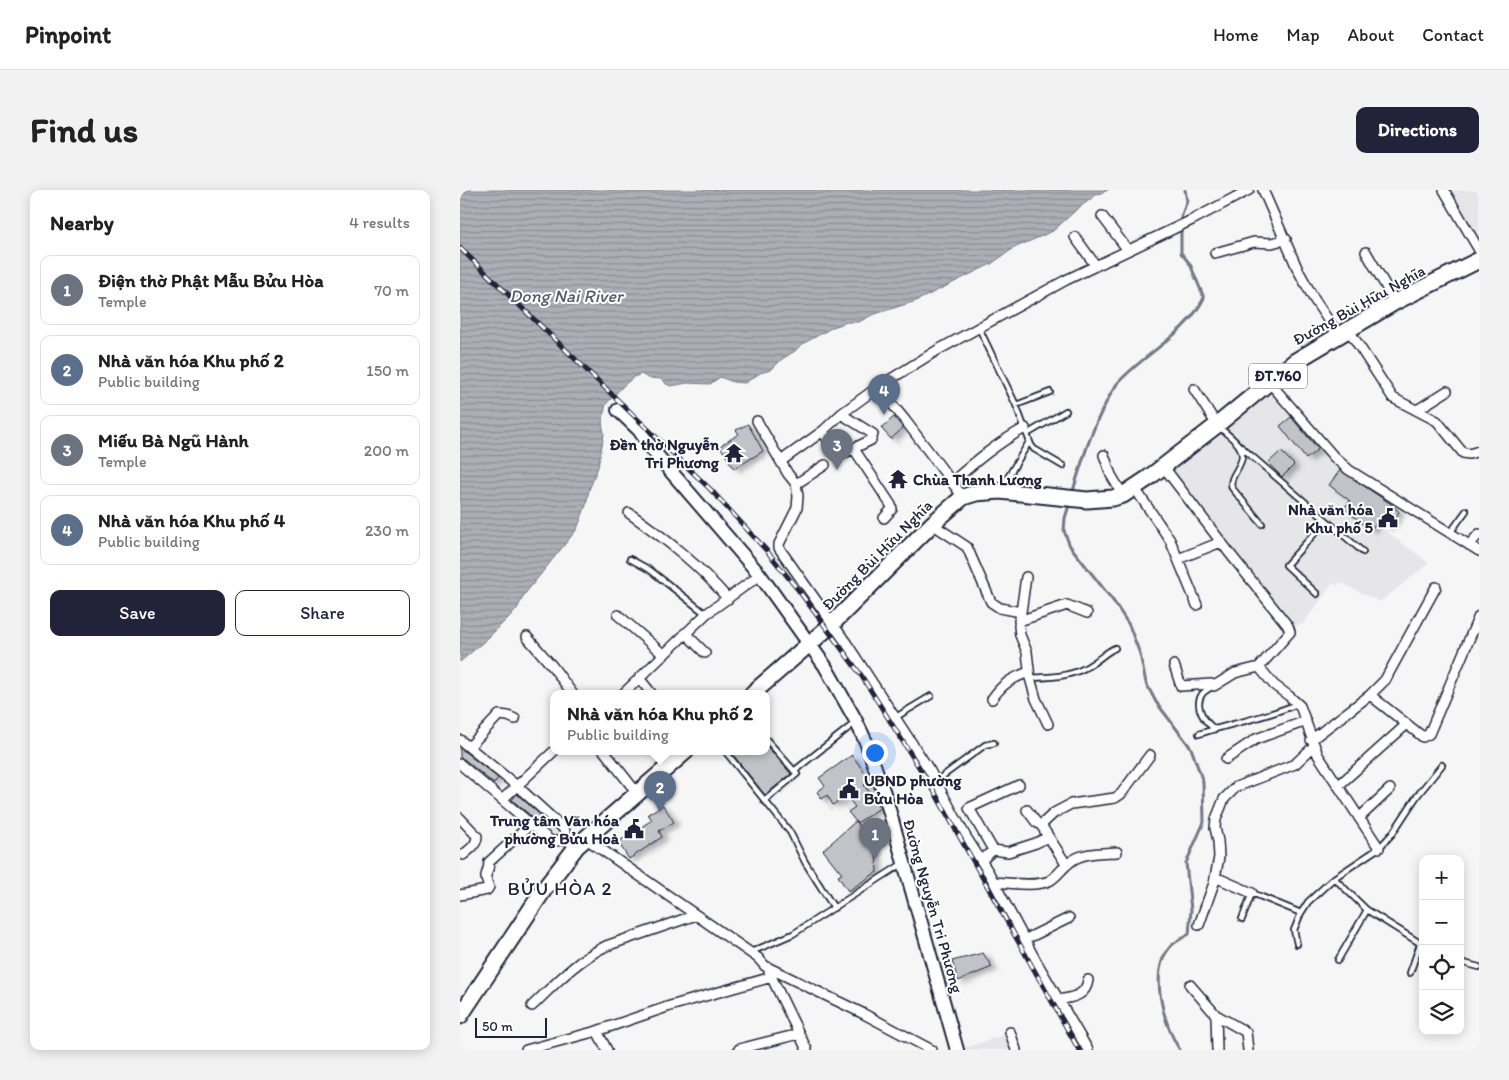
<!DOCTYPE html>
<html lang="en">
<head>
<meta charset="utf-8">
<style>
  body { margin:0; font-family:Itim,sans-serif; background:#f2f2f2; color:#222 }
  .controls { position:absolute; right:15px; bottom:15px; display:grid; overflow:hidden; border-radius:10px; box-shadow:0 2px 12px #0003 }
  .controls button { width:45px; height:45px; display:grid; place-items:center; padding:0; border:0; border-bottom:1px solid #e0e0e0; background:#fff; color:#222; font:25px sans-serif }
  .scale { position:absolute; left:15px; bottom:12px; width:72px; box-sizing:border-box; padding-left:5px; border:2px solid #22223b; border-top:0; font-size:14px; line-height:18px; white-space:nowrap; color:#22223b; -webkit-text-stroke:4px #fff; paint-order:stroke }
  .you { position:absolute; left:414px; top:562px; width:18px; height:18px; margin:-12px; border:4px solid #fff; border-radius:50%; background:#1a73e8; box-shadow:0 0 0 8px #1a73e833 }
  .badge { display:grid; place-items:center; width:32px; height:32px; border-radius:50%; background:#22223b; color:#fff; font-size:16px; font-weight:700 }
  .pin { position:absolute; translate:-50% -41px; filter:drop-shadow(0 1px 2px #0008) }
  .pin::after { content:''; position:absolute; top:26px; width:18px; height:15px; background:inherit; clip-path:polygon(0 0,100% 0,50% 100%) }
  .popup { position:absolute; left:90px; top:500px; width:220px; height:65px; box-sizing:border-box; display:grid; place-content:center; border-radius:10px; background:#fff; filter:drop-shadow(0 1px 4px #0005); font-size:16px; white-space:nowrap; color:#767676 }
  .popup b { font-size:19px; color:#222 }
  .popup::after { content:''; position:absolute; left:50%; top:100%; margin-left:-10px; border:10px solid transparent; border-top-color:#fff }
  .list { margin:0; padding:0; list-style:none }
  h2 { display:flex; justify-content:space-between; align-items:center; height:65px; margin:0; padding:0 20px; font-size:21px }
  h2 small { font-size:16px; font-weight:400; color:#767676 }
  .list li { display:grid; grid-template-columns:32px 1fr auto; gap:15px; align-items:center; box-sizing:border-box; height:70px; margin:0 10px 10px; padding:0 10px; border:1px solid #e0e0e0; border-radius:10px }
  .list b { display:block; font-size:19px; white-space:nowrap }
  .list p { margin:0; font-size:16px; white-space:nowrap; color:#767676 }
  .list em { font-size:16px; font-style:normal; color:#767676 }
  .actions { display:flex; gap:10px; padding:15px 20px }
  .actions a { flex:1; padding:11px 0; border:1px solid #22223b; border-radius:10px; text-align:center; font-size:18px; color:#22223b }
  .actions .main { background:#22223b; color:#fff }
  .icon { flex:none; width:28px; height:28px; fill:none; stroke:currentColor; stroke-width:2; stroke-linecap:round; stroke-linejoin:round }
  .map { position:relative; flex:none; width:1019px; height:860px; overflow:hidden; border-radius:10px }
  header { display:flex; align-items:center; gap:30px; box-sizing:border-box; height:70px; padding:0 25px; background:#fff; border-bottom:1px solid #e0e0e0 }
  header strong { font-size:24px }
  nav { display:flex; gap:28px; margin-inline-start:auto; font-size:18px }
  .intro { display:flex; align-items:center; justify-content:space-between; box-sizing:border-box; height:120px; padding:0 30px }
  h1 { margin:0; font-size:35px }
  .button { padding:12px 22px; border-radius:10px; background:#22223b; color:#fff; font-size:18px; font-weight:700 }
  main { display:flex; gap:30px; padding:0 30px }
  aside { flex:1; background:#fff; border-radius:10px; box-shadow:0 2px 12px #0003 }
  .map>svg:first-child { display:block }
  .built { fill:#e6e6e9 }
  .water { fill:url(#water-rules); stroke:#767685 }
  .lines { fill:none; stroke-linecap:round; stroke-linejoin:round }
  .stream { stroke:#767685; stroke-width:3 }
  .building { fill:#c2c2c9; stroke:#22223b; filter:url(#shadow) }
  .service-casing { stroke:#22223b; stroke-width:8 }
  .minor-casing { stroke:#22223b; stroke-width:12 }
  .secondary-casing { stroke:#22223b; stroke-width:16 }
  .primary-casing { stroke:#22223b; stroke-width:19 }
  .service { stroke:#fff; stroke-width:4.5 }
  .minor { stroke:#fff; stroke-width:9 }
  .secondary { stroke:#fff; stroke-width:12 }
  .primary { stroke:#fff; stroke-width:15 }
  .rail-casing { stroke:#22223b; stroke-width:5 }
  .rail { stroke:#fff; stroke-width:3; stroke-dasharray:9; stroke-linecap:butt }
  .labels { text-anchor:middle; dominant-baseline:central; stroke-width:4; stroke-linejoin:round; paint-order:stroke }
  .shield { fill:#fff; stroke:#646476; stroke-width:1 }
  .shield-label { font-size:15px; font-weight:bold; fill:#22223b }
  .street-label { font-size:16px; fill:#22223b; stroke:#fff }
  .poi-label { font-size:16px; font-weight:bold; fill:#22223b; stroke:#fff; text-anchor:end }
  .water-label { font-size:18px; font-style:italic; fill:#5a5a6d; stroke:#fff }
  .quarter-label { font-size:19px; letter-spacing:1px; fill:#22223b; stroke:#fff }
</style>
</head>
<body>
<header>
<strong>Pinpoint</strong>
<nav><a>Home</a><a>Map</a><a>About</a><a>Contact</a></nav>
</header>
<div class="intro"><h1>Find us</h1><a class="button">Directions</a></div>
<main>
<aside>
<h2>Nearby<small>4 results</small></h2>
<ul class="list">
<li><span class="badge" style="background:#6b7280">1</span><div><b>Điện thờ Phật Mẫu Bửu Hòa</b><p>Temple</p></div><em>70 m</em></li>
<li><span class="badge" style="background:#5c6f8a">2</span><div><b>Nhà văn hóa Khu phố 2</b><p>Public building</p></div><em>150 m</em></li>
<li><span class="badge" style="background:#6b7280">3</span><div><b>Miếu Bà Ngũ Hành</b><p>Temple</p></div><em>200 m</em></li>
<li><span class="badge" style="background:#5c6f8a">4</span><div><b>Nhà văn hóa Khu phố 4</b><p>Public building</p></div><em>230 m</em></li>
</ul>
<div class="actions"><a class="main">Save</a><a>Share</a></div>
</aside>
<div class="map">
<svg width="1019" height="860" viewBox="0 0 1019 860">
  <defs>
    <pattern id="water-rules" width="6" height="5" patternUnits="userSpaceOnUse" patternTransform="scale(1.25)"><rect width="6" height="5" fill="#aeaeb7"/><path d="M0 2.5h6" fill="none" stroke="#8d8d96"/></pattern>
    <filter id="shadow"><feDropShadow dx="5.5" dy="3" stdDeviation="2.5" flood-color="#0004"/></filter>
  </defs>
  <rect width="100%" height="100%" fill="#f6f6f7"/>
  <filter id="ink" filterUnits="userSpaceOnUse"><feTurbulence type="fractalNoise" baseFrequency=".02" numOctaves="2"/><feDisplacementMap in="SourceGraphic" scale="10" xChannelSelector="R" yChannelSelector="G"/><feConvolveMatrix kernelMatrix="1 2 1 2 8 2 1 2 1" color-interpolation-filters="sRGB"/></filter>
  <g filter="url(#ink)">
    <path class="built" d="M988 0H1019V53Z
      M811 199 840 234 933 311 916 334 969 373 920 412 879 392 877 396 873 393 843 434 832 436 709 278Z
      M392 565 405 583 411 582 422 616 401 630 399 628 396 631 381 614 371 621 357 602 365 596 359 588Z
      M57 600 101 640 102 647 94 649 48 609Z
      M523 763 532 777 485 796 479 775Z
      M547 844 553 860H502V859Z"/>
    <path class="water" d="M0 0H648L636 5 616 20 593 41 554 58 531 74 456 111 412 125 399 132H387L373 137 341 155 335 161 322 169 311 180 300 183 285 193 273 192 260 187 250 194 227 193 211 196 206 194 203 189 188 188 181 184 174 187 164 195 146 214 142 232 144 244 138 277 129 300 126 315 117 339 64 405 57 419 29 447 0 472Z"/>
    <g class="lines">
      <path class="stream" d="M612 304C622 272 631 240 647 211 650 205 653 199 657 194 684 163 725 146 744 108L730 74 721 63V27L727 11 725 0
        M610 312 605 328 604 341 610 356 654 412 669 435 680 464 686 493 696 512 731 558 743 592 744 632 726 673 731 720 729 744C723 748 714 752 710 757 688 782 704 836 720 860"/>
    </g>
    <path class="building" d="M434 227 443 238 431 249 421 238Z
      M831 227 858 259 846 269 820 236Z
      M288 234 303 261 274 279 260 256 279 244 276 240Z
      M821 261 834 275 822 287 808 273Z
      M880 280 931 314 939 322 928 337 919 330 910 340 884 318 890 311 869 295Z
      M306 555 331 584 305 605 270 561H306Z
      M0 558 38 588 34 594 4 569 0 568Z
      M392 565 407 586 405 587 408 592 404 595 420 618 397 633 388 622 395 617 386 605 373 615 367 605 362 609 357 602 365 596 359 588Z
      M57 604 87 631 83 636 52 610Z
      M203 615 214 632 199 641 202 647 169 669 158 652 192 630 188 624Z
      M396 631 408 652 410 650 416 660 417 682 388 701 378 686 382 684 363 660Z
      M523 763 532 777 498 791 492 771Z"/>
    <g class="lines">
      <defs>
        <path id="service" d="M519 138 556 215 571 255 574 259 603 276
          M556 215 590 202
          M758 236C764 242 775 249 779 256 790 273 767 284 772 298L802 334
          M567 244 606 221
          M780 256 903 362
          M542 297 569 252
          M990 343 1006 321
          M170 369 190 380 246 424
          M857 404 826 375 866 331
          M570 488C592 487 614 487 633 473 641 468 646 462 655 458
          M754 496C750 498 746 500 743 503 733 515 744 532 755 539
          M436 527 471 506
          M739 544C772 533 805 528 837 514
          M265 561 330 642 345 672 374 718
          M334 581 396 532
          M476 591 525 555 534 553
          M304 611 337 584 306 549
          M874 688 907 720 963 755
          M782 729 792 703 841 723
          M837 754 834 740 841 723 848 712 874 688 919 658 932 644 957 606 982 575
          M291 762 333 744 442 674
          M878 770 907 720
          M1000 772 1019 777
          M950 783 960 754"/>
        <path id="minor" d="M803 0 838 80 854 109 878 145
          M984 0 1019 60
          M642 26 667 59
          M615 47 636 76
          M906 62 935 112
          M755 63 794 52 812 53 826 49
          M888 139 933 208 977 231 1003 263 1009 264 1019 261
          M810 193 874 267 889 280 1019 361
          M418 197 445 230 503 307
          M734 199 757 235
          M957 220 987 201
          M297 231 328 284 336 294 338 306 337 318 319 354V358L387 454 470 581 506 647 529 683 576 771 628 860
          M363 241 376 265 378 266 411 250 413 244 381 224
          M394 259 431 315 432 319 424 328
          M644 265 651 285 663 305
          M321 271 363 241 381 224 418 197 476 161 606 90 732 30 789 0
          M703 276 771 365 828 436 830 442 799 477 775 483 754 496 751 494 721 496 714 475
          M492 292C515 272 537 253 565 238
          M336 294 365 275
          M674 297 710 350 737 415
          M169 323C206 349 239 375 268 409
          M472 334 507 357 531 412 540 418 561 422
          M1009 355 1019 344
          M718 369 761 352
          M566 387 559 436 560 445 567 462 570 488 576 509 588 534
          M158 425 204 465
          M559 431 607 415 627 423
          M225 443 245 463
          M67 447 93 477 112 503
          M799 477 814 495 829 506 840 516 858 565 919 658
          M179 488 191 503
          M164 503 246 424 300 385
          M910 505 963 547 969 544 1019 426
          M532 509C542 494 552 488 569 482
          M0 550 57 596 101 636 105 641V649L117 656
          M851 550 910 505 925 490 976 397
          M9 557 39 525 48 526 55 529
          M144 561 177 603
          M766 569 796 549 846 531
          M0 574 92 652 105 649
          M878 596 947 534
          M43 609 94 561
          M567 620 576 632 581 635 594 623 611 614 655 608 661 604 690 565
          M0 628 17 646C17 655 9 660 3 665
          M899 628 930 599
          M581 635 606 674
          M125 648 298 768 305 776 402 823 472 860
          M533 660 509 618 559 595
          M522 670 533 660 548 662 576 653 588 647
          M755 687 792 703
          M534 692C549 693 576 697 589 691 597 687 602 678 609 673 621 662 642 663 657 662
          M0 705 27 700 29 697C22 681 29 686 29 672L71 634
          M739 735 754 693 759 667 758 651 755 638 756 629 764 609 776 597 835 574 854 556
          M564 750 609 728
          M309 782 347 860
          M730 795 756 825 786 842 788 860
          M599 810C613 807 626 806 628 790
          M72 816C95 794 117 770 146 756L236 725
          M756 825 757 860
          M137 841 147 860
          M550 842 556 860
          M279 859 339 844
          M66 860 137 841 210 816 312 787"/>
        <path id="secondary" d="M158 220 179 240 195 263 300 385 365 476 395 529 406 552 426 609 497 860"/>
        <path id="primary" d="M293 503 372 434 472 334 503 307 516 303 540 301 627 310 653 308 663 305 687 289 757 235 834 172 935 112 1019 70
          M0 826 85 698 117 656 226 561"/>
      </defs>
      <use href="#service" class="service-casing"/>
      <use href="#minor" class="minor-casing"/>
      <use href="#secondary" class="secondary-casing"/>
      <use href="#primary" class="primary-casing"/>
      <use href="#service" class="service"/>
      <use href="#minor" class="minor"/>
      <use href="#secondary" class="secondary"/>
      <use href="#primary" class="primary"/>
      <defs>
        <path id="rail" d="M0 58 250 299 307 361 339 401 401 485 474 601 619 860"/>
      </defs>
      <use href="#rail" class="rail-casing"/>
      <use href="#rail" class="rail"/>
    </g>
  </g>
  <defs>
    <symbol id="temple-bare" viewBox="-9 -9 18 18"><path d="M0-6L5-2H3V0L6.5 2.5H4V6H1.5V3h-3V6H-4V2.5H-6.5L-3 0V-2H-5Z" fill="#22223b" stroke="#fff" stroke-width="2.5" paint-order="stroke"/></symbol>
    <symbol id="civic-bare" viewBox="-9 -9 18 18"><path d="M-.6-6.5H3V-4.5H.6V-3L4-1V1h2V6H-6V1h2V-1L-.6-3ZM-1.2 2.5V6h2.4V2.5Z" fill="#22223b" stroke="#fff" stroke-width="2.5" paint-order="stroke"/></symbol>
  </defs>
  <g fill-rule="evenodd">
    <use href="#temple-bare" x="260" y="249" width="28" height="28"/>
    <use href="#temple-bare" x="424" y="275" width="28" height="28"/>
    <use href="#civic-bare" x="914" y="314" width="28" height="28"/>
    <use href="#civic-bare" x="375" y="585" width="28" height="28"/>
    <use href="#civic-bare" x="160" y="625" width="28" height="28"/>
  </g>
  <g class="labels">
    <rect class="shield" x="789" y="173.5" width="58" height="25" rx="4"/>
    <g class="shield-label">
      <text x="818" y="186">ĐT.760</text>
    </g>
    <g class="street-label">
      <text transform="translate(899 115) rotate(-29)">Đường Bùi Hữu Nghĩa</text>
      <text transform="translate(417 365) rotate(-45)">Đường Bùi Hữu Nghĩa</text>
      <text transform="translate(473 716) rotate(74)">Đường Nguyễn Tri Phương</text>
    </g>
    <g class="poi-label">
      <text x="259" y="254">Đền thờ Nguyễn<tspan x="259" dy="18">Tri Phương</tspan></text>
      <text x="453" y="289" text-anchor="start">Chùa Thanh Lương</text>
      <text x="913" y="319">Nhà văn hóa<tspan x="913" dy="18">Khu phố 5</tspan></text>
      <text x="404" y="590" text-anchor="start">UBND phường<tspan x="404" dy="18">Bửu Hòa</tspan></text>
      <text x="159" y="630">Trung tâm Văn hóa<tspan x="159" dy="18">phường Bửu Hoà</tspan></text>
    </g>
    <g class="water-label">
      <text x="106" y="106">Dong Nai River</text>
    </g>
    <g class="quarter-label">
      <text x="100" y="698">BỬU HÒA 2</text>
    </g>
  </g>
</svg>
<div class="controls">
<button>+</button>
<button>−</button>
<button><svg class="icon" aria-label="locate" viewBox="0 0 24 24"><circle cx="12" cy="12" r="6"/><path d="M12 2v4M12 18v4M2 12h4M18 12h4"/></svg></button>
<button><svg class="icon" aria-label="layers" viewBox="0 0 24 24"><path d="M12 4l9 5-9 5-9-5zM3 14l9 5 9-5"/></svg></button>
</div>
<div class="scale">50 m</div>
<div class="you"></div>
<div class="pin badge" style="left:415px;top:669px;background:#6b7280">1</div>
<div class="pin badge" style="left:200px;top:622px;background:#5c6f8a">2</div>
<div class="popup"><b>Nhà văn hóa Khu phố 2</b>Public building</div>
<div class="pin badge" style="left:377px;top:280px;background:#6b7280">3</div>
<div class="pin badge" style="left:424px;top:225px;background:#5c6f8a">4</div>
</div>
</main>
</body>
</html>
